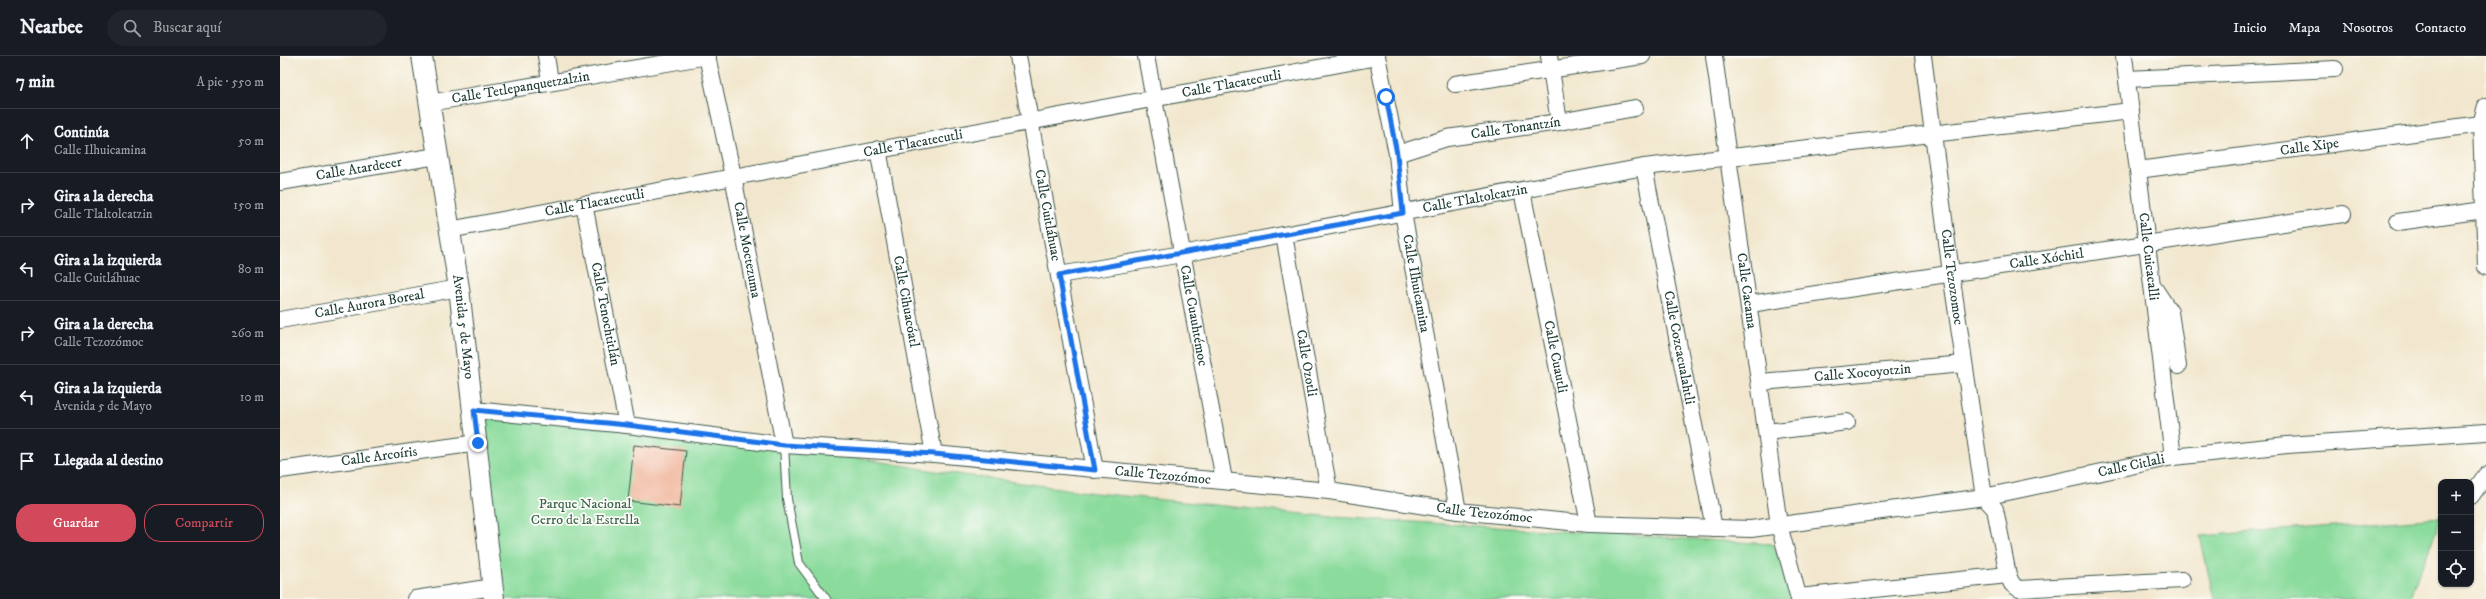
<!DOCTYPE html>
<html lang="es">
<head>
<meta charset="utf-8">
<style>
  body { margin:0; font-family:"IM FELL DW Pica",serif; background:#20242c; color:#f1f3f6 }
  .controls { position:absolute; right:12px; bottom:12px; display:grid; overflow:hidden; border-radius:8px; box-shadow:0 1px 3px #0004 }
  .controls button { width:36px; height:36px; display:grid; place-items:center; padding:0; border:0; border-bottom:1px solid #363941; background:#171b24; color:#f1f3f6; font:20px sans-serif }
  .stop { position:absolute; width:12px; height:12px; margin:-9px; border:3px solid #1a73e8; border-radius:50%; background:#fff }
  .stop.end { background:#1a73e8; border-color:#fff; box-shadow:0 1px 4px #0008 }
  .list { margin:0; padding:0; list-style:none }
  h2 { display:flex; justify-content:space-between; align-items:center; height:52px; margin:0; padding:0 16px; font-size:17px }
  h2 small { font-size:13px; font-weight:400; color:#9ea1a6 }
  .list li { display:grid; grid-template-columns:26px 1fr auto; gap:12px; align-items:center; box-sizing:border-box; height:64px; padding:0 16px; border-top:1px solid #363941 }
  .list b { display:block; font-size:15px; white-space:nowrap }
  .list p { margin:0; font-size:13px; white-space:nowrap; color:#9ea1a6 }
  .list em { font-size:13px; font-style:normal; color:#9ea1a6 }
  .actions { display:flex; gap:8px; padding:12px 16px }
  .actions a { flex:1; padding:9px 0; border:1px solid #d1495b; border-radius:16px; text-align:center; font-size:14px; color:#d1495b }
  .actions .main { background:#d1495b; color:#fff }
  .icon { flex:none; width:22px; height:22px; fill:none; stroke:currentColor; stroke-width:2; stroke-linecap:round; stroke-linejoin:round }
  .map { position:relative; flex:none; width:2206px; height:543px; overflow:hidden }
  header { display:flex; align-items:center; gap:24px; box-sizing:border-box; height:56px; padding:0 20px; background:#171b24; border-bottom:1px solid #363941 }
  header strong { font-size:19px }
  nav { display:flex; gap:22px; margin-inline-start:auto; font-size:14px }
  .search { width:280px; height:36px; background:#20242c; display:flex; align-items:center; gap:10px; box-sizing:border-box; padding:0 14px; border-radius:22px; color:#9ea1a6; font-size:15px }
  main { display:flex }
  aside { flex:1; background:#171b24 }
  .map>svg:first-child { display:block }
  .green { fill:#8adb9c; stroke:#548c68 }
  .building { fill:#efaf93 }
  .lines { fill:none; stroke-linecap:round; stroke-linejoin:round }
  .service-casing { stroke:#3f564b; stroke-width:10 }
  .minor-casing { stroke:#3f564b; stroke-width:18 }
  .tertiary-casing { stroke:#3f564b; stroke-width:22 }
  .service { stroke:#fff; stroke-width:8 }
  .minor { stroke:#fff; stroke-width:16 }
  .tertiary { stroke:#fff; stroke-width:20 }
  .route { stroke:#1a73e8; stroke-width:5 }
  .labels { text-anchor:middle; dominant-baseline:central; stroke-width:3.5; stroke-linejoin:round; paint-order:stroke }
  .street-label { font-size:14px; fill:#1f3d34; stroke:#fdfcf7 }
  .park-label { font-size:14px; fill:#3a644e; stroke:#fdfcf7 }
</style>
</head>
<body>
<header>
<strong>Nearbee</strong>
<div class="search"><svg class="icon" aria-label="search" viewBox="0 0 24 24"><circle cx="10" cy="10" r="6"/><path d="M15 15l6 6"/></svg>Buscar aquí</div>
<nav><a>Inicio</a><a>Mapa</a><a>Nosotros</a><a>Contacto</a></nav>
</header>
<main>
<aside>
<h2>7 min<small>A pie · 550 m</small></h2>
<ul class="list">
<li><svg class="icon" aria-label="ahead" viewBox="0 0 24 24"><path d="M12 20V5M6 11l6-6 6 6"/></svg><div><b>Continúa</b><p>Calle Ilhuicamina</p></div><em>50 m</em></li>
<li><svg class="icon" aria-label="right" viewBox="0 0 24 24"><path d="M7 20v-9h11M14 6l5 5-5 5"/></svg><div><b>Gira a la derecha</b><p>Calle Tlaltolcatzin</p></div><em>150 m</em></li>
<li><svg class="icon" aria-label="left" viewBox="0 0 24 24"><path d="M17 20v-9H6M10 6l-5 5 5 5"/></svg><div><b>Gira a la izquierda</b><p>Calle Cuitláhuac</p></div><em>80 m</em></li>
<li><svg class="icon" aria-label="right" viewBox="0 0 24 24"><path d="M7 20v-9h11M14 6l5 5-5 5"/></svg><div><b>Gira a la derecha</b><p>Calle Tezozómoc</p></div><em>260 m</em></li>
<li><svg class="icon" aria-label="left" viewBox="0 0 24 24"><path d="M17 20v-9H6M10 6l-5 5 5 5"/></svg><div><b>Gira a la izquierda</b><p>Avenida 5 de Mayo</p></div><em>10 m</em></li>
<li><svg class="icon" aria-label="arrive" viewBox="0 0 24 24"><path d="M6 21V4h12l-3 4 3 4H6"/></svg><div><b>Llegada al destino</b></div></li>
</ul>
<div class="actions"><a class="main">Guardar</a><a>Compartir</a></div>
</aside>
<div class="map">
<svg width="2206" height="543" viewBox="0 0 2206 543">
  <rect width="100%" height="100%" fill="#fdfcf7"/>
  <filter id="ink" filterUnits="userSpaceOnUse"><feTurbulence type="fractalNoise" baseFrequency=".025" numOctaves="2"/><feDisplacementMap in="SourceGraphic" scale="8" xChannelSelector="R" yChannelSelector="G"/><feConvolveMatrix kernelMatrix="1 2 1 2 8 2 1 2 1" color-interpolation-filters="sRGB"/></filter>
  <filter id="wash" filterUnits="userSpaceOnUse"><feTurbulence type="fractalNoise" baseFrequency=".012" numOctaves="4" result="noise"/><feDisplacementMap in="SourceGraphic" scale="16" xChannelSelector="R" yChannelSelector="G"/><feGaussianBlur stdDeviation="0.9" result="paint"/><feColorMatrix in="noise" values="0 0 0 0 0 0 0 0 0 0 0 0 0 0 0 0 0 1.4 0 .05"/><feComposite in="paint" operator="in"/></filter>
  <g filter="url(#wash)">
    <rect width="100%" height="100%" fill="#f2e7ce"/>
    <path class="green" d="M198 358 504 389 655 415 815 437 1053 461 1491 488 1507 511 1512 543H221Z
      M2161 462 2130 543H1934L1920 480Z"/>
    <g id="blocks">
      <path class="building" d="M354 389 406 395 400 451 348 445Z"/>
    </g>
  </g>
  <g filter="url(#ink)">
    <use href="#blocks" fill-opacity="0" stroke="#3f564b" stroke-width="1"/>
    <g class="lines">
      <defs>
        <path id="service" d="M504 389 507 443 519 507 546 543"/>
        <g id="minor">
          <path d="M266 0 270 25"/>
          <path id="s1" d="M427 0 453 120 504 389"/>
          <path id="s2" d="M738 0 815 414"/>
          <path id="s3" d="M866 0 944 424"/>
          <path id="s4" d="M1097 0 1117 98 1123 157 1178 455"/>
          <path d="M1269 0 1279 66"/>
          <path id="s5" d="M1434 0 1499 469 1519 543"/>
          <path id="s6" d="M1643 0 1671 217 1704 441 1715 453 1728 519 1732 528 1739 533 1902 524"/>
          <path id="s7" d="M1844 0 1893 401"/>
          <path d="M1847 23 2055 13"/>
          <path d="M1175 28 1362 0"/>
          <path id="s8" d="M149 47 428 0"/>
          <path d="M2206 50 2201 68 2206 211"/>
          <path id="s9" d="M598 93 654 398"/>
          <path id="s10" d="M1117 98 1167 82 1279 66 1355 52"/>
          <path id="s11" d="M1364 111 1434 472"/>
          <path id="s12" d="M1858 114 2201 68"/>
          <path id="s13" d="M0 126 157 100"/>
          <path id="s14" d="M1242 135 1309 468"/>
          <path id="s15" d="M304 148 347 369"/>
          <path d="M2118 166 2204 154"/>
          <path id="s16" d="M169 174 1097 1"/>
          <path id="s17" d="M1004 179 1049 435"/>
          <path id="s18" d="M779 219 902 198 1364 111 1851 55"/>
          <path d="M1872 229 1890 256 1898 310"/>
          <path id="s19" d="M1470 248 2063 158"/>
          <path id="s20" d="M0 264 179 232"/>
          <path id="s21" d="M1481 326 1684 308"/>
          <path id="s22" d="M194 354 347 369 504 389 654 398 1049 435 1178 455 1309 468 1471 473 1704 441 1893 401 2007 389 2206 376"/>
          <path d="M1487 376 1567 366"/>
          <path id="s23" d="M0 414 198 387"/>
          <path d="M2191 440 2206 419"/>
          <path d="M1519 541 1728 519"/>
          <path d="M135 543 213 531"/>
        </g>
        <g id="tertiary">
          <path id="s24" d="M142 0 179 232 214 543"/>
        </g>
      </defs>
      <use href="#service" class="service-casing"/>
      <use href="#minor" class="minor-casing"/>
      <use href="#tertiary" class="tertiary-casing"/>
      <use href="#service" class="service"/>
      <use href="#minor" class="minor"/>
      <use href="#tertiary" class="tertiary"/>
    </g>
  </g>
  <g class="lines" filter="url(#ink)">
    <path class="route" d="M198 387 194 354 347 369 504 389 654 398 815 414 779 219 1123 157 1117 98 1106 41"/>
  </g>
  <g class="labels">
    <g class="street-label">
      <text stroke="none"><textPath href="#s16" startOffset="796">Calle Tlacatecutli</textPath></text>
      <text stroke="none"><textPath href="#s8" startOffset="93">Calle Tetlepanquetzalzin</textPath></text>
      <text stroke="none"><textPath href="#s10" startOffset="122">Calle Tonantzín</textPath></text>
      <text stroke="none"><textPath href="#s16" startOffset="472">Calle Tlacatecutli</textPath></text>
      <text stroke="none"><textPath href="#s12" startOffset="173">Calle Xipe</textPath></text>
      <text stroke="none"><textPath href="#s13" startOffset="80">Calle Atardecer</textPath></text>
      <text stroke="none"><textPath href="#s18" startOffset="423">Calle Tlaltolcatzin</textPath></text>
      <text stroke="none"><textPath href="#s16" startOffset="148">Calle Tlacatecutli</textPath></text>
      <text stroke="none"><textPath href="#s2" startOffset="162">Calle Cuitláhuac</textPath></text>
      <text stroke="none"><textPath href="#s1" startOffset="198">Calle Moctezuma</textPath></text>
      <text stroke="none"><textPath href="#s7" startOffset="202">Calle Cuicacalli</textPath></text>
      <text stroke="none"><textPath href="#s19" startOffset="300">Calle Xóchitl</textPath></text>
      <text stroke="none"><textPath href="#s6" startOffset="223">Calle Tezozomoc</textPath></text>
      <text stroke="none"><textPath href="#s4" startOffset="231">Calle Ilhuicamina</textPath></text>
      <text stroke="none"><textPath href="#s5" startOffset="237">Calle Cacama</textPath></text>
      <text stroke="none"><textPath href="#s9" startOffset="155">Calle Cihuacóatl</textPath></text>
      <text stroke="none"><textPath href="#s20" startOffset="91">Calle Aurora Boreal</textPath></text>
      <text stroke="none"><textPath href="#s15" startOffset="112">Calle Tenochtitlán</textPath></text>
      <text stroke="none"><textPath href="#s3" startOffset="264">Calle Cuauhtémoc</textPath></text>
      <text stroke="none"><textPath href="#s24" startOffset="274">Avenida 5 de Mayo</textPath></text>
      <text stroke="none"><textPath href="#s11" startOffset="184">Calle Cozcacualahtli</textPath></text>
      <text stroke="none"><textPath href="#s14" startOffset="169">Calle Cuautli</textPath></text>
      <text stroke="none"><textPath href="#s17" startOffset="130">Calle Ozotli</textPath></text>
      <text stroke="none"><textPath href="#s21" startOffset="102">Calle Xocoyotzin</textPath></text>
      <text stroke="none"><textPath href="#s23" startOffset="100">Calle Arcoíris</textPath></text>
      <text stroke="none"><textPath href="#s22" startOffset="1669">Calle Citlali</textPath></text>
      <text stroke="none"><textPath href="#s22" startOffset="692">Calle Tezozómoc</textPath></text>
      <text stroke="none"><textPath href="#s22" startOffset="1016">Calle Tezozómoc</textPath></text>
    </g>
    <g class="park-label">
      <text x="305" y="448">Parque Nacional<tspan x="305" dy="16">Cerro de la Estrella</tspan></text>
    </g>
  </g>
</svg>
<div class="controls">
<button>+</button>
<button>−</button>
<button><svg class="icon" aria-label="locate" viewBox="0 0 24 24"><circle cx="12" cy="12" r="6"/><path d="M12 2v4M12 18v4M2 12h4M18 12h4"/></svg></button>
</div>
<div class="stop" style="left:1106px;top:41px"></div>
<div class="stop end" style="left:198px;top:387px"></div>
</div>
</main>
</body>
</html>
